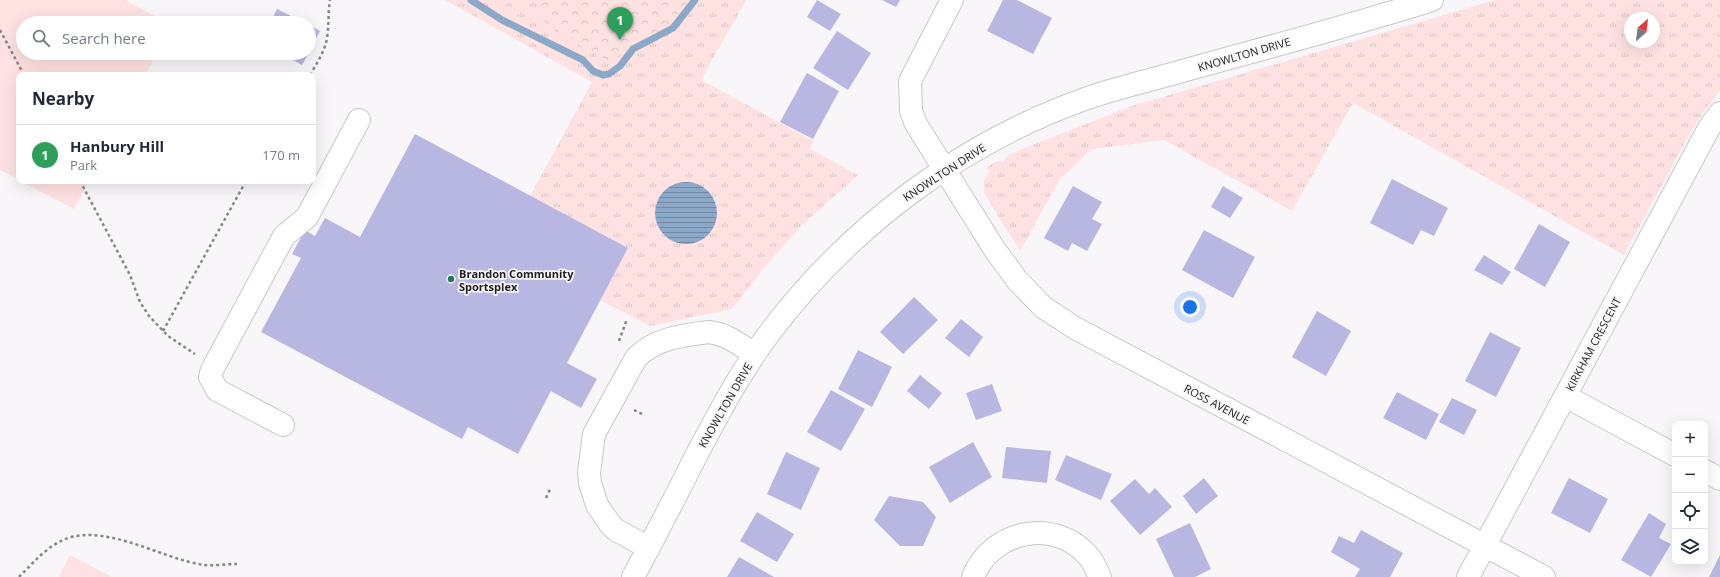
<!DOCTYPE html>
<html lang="en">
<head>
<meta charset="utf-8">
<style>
  body { margin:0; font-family:"Open Sans",sans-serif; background:#f6f6f7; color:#1f2937 }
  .controls { position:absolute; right:12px; bottom:12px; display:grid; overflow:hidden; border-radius:8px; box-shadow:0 4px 16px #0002 }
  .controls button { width:36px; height:36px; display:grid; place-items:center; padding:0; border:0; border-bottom:1px solid #e0e1e3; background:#fff; color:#1f2937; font:20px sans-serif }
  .compass { position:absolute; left:1624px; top:12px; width:36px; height:36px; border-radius:50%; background:#fff; box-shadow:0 4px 16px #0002; rotate:28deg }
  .you { position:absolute; left:1190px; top:307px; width:14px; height:14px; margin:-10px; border:3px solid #fff; border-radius:50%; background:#1a73e8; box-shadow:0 0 0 6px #1a73e833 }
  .badge { display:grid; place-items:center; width:26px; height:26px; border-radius:50%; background:#2563eb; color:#fff; font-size:13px; font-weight:700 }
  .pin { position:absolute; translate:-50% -33px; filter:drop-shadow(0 1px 2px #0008) }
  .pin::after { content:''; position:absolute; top:21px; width:14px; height:12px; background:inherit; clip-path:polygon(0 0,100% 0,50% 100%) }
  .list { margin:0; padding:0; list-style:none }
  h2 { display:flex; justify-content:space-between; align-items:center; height:52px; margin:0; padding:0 16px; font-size:17px }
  h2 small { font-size:13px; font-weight:400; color:#747a83 }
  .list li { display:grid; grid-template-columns:26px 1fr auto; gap:12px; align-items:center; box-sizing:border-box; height:60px; padding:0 16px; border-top:1px solid #e0e1e3 }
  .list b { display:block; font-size:15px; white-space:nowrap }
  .list p { margin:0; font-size:13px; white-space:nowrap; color:#747a83 }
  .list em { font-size:13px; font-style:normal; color:#747a83 }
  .icon { flex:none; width:22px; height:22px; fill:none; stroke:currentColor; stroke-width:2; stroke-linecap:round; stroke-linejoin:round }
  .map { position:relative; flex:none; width:1720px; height:577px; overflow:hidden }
  .search { position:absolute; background:#fff; box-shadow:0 4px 16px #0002; left:16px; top:16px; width:300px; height:44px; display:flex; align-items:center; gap:10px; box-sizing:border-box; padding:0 14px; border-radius:22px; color:#747a83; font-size:15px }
  .panel { position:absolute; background:#fff; box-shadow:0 4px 16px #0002; left:16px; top:72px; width:300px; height:112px; border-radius:8px }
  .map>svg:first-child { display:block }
  .grass { fill:url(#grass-tufts); fill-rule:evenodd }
  .forest { fill:url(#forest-crowns) }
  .pitch { fill:#fee2e1 }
  .water { fill:url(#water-rules) }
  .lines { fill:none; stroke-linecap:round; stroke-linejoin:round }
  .stream { stroke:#8ca8c9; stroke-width:7 }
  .building { fill:#b7b7e1 }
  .minor-casing { stroke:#c9c6ca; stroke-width:24 }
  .path { stroke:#868587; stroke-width:2.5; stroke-dasharray:3 3; stroke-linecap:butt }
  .minor { stroke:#fff; stroke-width:22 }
  .poi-dot { fill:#257b4f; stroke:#f9f6fa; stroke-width:1.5 }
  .labels { text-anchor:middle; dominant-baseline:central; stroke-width:3.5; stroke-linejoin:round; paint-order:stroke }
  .street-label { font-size:11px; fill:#222122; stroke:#f9f6fa }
  .poi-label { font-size:11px; font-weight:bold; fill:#222122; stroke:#f9f6fa; text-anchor:start }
</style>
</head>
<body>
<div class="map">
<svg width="1720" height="577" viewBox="0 0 1720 577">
  <defs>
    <pattern id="grass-tufts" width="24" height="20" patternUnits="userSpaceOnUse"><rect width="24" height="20" fill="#fee2e1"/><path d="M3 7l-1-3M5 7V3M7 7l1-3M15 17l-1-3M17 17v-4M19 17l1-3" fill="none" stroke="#d9c2c1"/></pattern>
    <pattern id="forest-crowns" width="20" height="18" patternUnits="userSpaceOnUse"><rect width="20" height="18" fill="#fee2e1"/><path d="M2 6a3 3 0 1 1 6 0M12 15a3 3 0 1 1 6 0" fill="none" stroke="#d9c2c1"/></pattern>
    <pattern id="water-rules" width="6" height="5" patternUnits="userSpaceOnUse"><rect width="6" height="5" fill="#8ca8c9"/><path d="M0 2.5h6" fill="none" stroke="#7288a3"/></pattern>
  </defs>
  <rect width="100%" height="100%" fill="#f9f6fa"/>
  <path class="grass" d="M445 0H746L701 80 814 141 810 149 858 175 803 224 762 270 732 309 650 326 600 300 628 248 530 196 592 82Z
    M1495 0H1720V91L1703 112 1689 135 1624 255 1353 103 1292 211 1164 140 1092 149 1060 179 1020 251 984 193V180L990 171 986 168 997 161 1003 162 1009 154 1132 106ZM1630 18H1654V42H1630Z"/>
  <path class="forest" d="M539 0H689L671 23 663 29 630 46 612 61H608L550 28 542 18Z"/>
  <path class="pitch" d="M0 0H125L168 23H23V53H157L145 75H19V180L0 170Z
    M20 181H89L74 209Z
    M70 555 112 577H59Z"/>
  <path class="water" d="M655 213a31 31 0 1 1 62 0a31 31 0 1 1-62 0Z"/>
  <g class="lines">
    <path class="stream" d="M471 0 502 20 583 60 593 71 603 75 609 74 620 66 633 49 673 28 695 0"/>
  </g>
  <path class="building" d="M817 0 841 14 830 31 807 17Z
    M882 0H900L896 7Z
    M1003 0H1017L1052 18 1033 54 987 31Z
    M277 9 305 23H270Z
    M309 25 320 31 309 52Z
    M837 31 871 53 848 90 813 68Z
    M280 53H309L302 65Z
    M807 73 839 91 813 139 780 122Z
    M415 134 628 248 567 363 597 379 581 408 551 391 518 454 468 427 462 439 261 332 301 258 292 254 305 230 315 236 325 218 360 237Z
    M1392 179 1448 208 1434 236 1421 230 1413 245 1370 223Z
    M1073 186 1102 202 1092 219 1102 224 1087 251 1072 243 1068 251 1044 238Z
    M1223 186 1243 198 1230 218 1211 207Z
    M1539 224 1570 242 1545 287 1514 269Z
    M1204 230 1255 257 1233 298 1182 270Z
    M1484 255 1511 272 1502 285 1474 270Z
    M914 297 938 320 903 354 880 332Z
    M1317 311 1351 331 1326 376 1292 357Z
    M961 319 983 337 969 357 945 338Z
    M1490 332 1521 348 1496 397 1465 381Z
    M858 350 892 367 872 407 838 389Z
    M920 375 942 393 929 409 907 391Z
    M992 384 1002 411 976 420 966 393Z
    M831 390 865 409 841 451 807 432Z
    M1397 392 1439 414 1426 440 1383 418Z
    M1452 398 1477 410 1464 435 1439 422Z
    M973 442 992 477 950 503 929 467Z
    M1006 447 1051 451 1047 483 1002 478Z
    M786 452 820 468 801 510 767 494Z
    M1066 455 1112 474 1101 500 1055 480Z
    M1204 478 1218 496 1196 514 1183 496Z
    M1569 478 1608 499 1590 533 1551 513Z
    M1135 479 1149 494 1155 488 1172 507 1140 535 1110 501Z
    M889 496 923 502 936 517 923 546H900L874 520Z
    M757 512 794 534 777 562 740 541Z
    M1649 513 1666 524 1659 538 1671 544 1651 577 1621 560Z
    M1190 523 1211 569 1195 577H1174L1156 539Z
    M1361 530 1403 553 1390 577H1355L1360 569 1331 552 1339 536 1354 543Z
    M1720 555V577H1709Z
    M739 557 774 577H727Z"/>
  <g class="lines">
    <defs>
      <path id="minor" d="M952 0 910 81 911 111 916 124 995 250 1017 280 1043 307 1075 328 1544 577
        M1565 396 1675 455
        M283 425 217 390 210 377 212 370 284 236 307 217 359 120
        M1705 471 1720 479
        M649 548 616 530 610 524 597 505 590 483 589 473 594 434 636 358C655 338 684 335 709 332 727 334 740 345 754 354
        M633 577C655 536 677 494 698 452 720 411 742 369 771 331 850 227 961 143 1085 99 1118 87 1152 80 1186 70 1268 47 1350 26 1432 0
        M973 577C992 529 1057 517 1090 558 1094 563 1097 571 1100 577
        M1468 577 1709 128 1720 113"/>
    </defs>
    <use href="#minor" class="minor-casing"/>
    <path class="path" d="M0 30 24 75
      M310 75C317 63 325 51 327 38 329 25 328 13 330 0
      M80 181 130 275 140 302 149 316 168 336 195 354
      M163 331 246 181
      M619 341 627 319
      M634 410 642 414
      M546 498 550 489
      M19 577C31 565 42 552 57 543 99 518 160 559 204 565 214 566 226 564 237 564"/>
    <use href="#minor" class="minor"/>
  </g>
  <circle class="poi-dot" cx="451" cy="279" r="4"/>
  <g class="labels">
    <g class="street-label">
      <text transform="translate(1244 54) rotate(-16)">KNOWLTON DRIVE</text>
      <text transform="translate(944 172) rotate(-33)">KNOWLTON DRIVE</text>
      <text transform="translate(1593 344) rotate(-62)">KIRKHAM CRESCENT</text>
      <text transform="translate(1217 404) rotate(28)">ROSS AVENUE</text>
      <text transform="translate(725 405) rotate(-60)">KNOWLTON DRIVE</text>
    </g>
    <g class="poi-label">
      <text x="459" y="273">Brandon Community<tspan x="459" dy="13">Sportsplex</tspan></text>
    </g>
  </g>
</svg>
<div class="controls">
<button>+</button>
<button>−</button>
<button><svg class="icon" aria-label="locate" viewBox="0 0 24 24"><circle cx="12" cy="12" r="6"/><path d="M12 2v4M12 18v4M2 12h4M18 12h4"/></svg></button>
<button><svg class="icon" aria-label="layers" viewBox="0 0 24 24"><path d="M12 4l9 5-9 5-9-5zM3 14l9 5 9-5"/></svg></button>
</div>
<svg class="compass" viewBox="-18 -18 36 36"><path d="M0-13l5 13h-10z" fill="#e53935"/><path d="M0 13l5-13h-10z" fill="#747a83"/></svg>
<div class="you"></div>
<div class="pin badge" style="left:620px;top:40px;background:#2e9e5b">1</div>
<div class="search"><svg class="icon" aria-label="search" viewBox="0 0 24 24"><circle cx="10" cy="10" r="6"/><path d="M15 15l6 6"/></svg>Search here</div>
<section class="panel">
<h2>Nearby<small></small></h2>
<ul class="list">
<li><span class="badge" style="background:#2e9e5b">1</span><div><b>Hanbury Hill</b><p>Park</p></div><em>170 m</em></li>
</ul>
</section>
</div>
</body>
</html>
